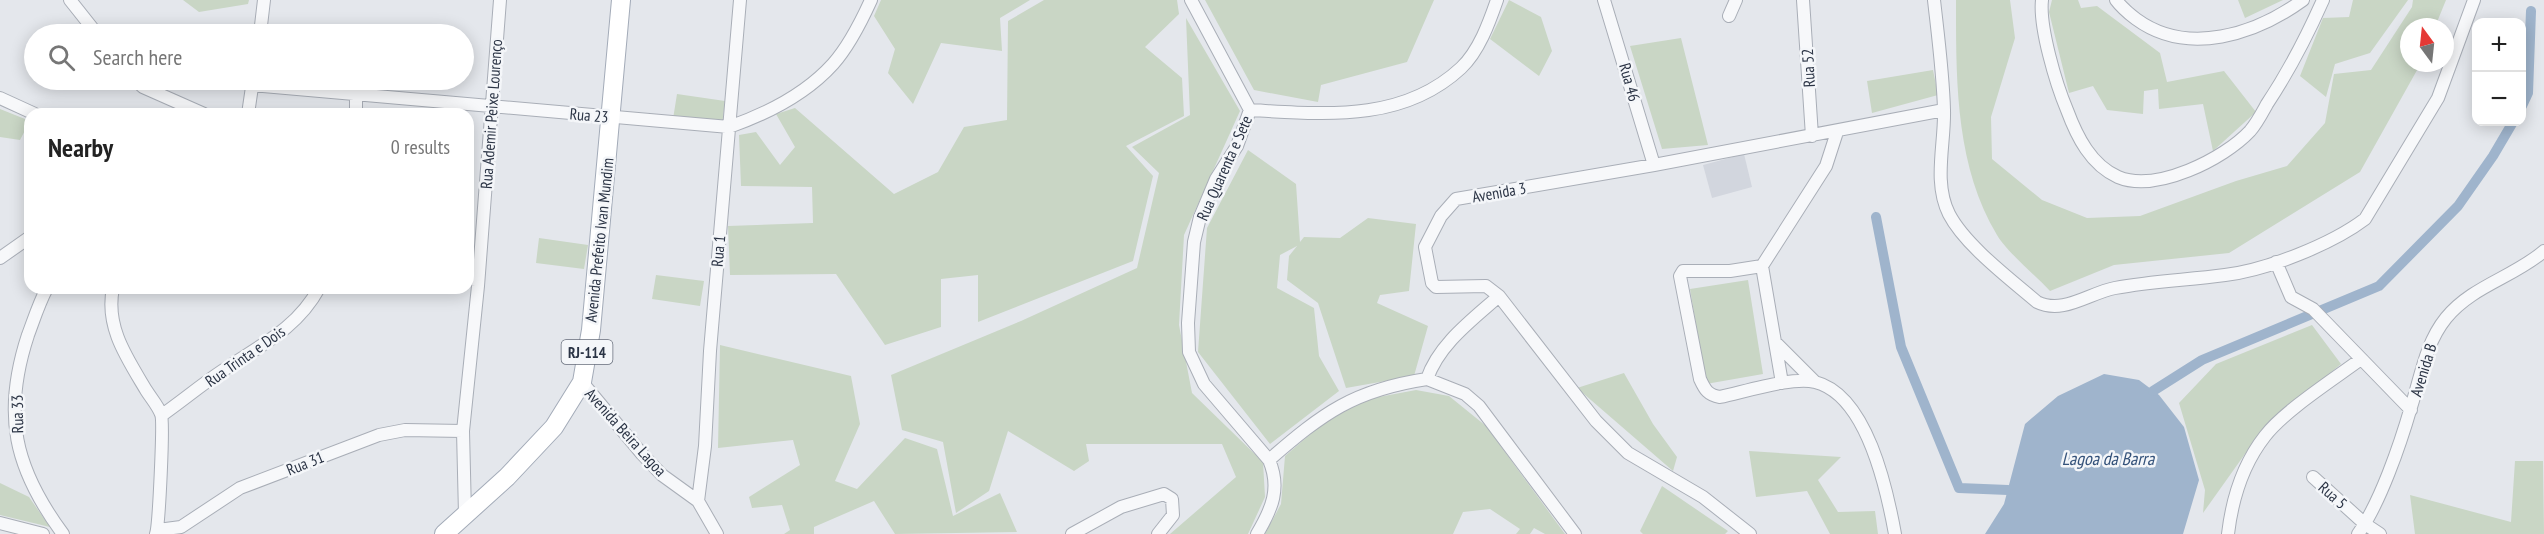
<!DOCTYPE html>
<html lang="en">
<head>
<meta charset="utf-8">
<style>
  body { margin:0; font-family:"PT Sans Narrow",sans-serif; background:#f2f2f2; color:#222 }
  .controls { position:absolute; right:18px; top:18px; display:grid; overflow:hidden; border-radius:12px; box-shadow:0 3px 15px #0003 }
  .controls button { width:54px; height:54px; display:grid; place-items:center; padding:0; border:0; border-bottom:2px solid #e0e0e0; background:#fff; color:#222; font:30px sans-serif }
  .compass { position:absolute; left:2400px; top:18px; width:54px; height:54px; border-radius:50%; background:#fff; box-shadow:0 3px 15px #0003; rotate:345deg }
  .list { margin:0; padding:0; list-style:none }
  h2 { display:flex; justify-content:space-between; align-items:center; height:78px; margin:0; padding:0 24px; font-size:26px }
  h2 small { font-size:20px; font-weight:400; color:#767676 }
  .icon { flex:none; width:33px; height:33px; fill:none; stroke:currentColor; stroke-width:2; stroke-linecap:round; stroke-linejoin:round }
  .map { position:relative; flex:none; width:2544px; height:534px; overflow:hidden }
  .search { position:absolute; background:#fff; box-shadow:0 3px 15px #0003; left:24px; top:24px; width:450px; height:66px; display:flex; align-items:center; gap:15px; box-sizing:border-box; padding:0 21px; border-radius:33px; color:#767676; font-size:22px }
  .panel { position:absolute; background:#fff; box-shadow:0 3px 15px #0003; left:24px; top:108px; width:450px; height:186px; border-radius:18px }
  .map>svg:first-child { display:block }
  .built { fill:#d2d6de }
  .green { fill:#c9d6c5 }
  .water { fill:#9fb4cc }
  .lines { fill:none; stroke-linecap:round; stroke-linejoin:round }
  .canal { stroke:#9fb4cc; stroke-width:10 }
  .street-casing { stroke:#a9aeb7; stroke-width:14 }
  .primary-casing { stroke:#a3abb8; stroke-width:20 }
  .street { stroke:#f7f8fa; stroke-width:12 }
  .primary { stroke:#fff; stroke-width:18 }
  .labels { text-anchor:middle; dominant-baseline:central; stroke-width:5; stroke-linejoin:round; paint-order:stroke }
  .shield { fill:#f4f6f9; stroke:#676e7b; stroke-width:1.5 }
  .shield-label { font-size:15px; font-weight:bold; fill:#2b3445 }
  .street-label { font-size:16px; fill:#2b3445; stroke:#f4f6f9 }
  .water-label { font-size:18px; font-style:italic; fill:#34527a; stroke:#f4f6f9 }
</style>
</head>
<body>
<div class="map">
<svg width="2544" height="534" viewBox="0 0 2544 534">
  <rect width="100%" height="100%" fill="#e4e7ec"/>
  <path class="built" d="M1744 154 1752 187 1712 198 1703 165Z"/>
  <path class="green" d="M183 0H249L248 4 199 12Z
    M881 0H1030L1000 18 1002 51 941 43 913 104 888 73 895 49 874 16Z
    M1044 0H1177L1179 14 1145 47 1182 78 1184 116 1126 146 1153 176 1133 261 978 322V275L941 279V327L885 345 836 274 730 275 728 226 813 223 812 187 741 186 739 135 756 132 780 165 795 147 776 114 795 108 894 194 938 172 964 127 1007 120 1008 21Z
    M1205 0H1434L1407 62 1321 85 1318 102 1254 90Z
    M1509 0 1541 17 1552 51 1539 76 1490 39Z
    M1956 0H2010L2015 38 1991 117 1992 159 2042 200 2087 218 2140 216 2236 181 2287 166 2325 123 2334 74 2371 70 2412 7 2413 0H2446L2435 27H2409V63H2421L2360 172 2229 253 2114 265 2050 291C2036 276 2007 252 1997 235 1955 165 1956 79 1956 0Z
    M2052 0H2078L2081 8 2097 6 2160 53 2167 82 2224 71 2256 112 2213 151 2203 104 2159 109 2158 89 2144 91 2143 114 2107 110 2093 86 2069 93 2049 12Z
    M2238 0H2283L2245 18Z
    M2353 0H2408L2370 53 2335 64 2326 97 2300 76 2323 18 2349 17Z
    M1186 18 1240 111 1184 235 1179 325 1192 393 1263 462 1265 497 1248 534H1170L1236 477 1222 444H1086L1089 461 1074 471 1008 431 989 491 956 513 943 442 902 430 891 375 1021 321 1137 268 1159 173 1132 147 1190 115Z
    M1681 38 1708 145 1662 149 1630 46Z
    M1933 70 1938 95 1872 113 1867 81Z
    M677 94 725 101 722 126 673 119Z
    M0 109 30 121 20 140 0 137Z
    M1248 150 1296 184 1300 242 1304 237 1340 238 1368 218 1416 224 1409 291 1380 295 1377 303 1428 326 1414 376 1346 388 1318 303 1287 280 1289 256 1297 246 1280 255 1277 288 1314 308 1319 356 1339 391 1270 444 1198 352 1207 228Z
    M539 238 588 245 584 269 536 263Z
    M656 275 704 281 700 306 652 299Z
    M1748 280 1763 374 1706 384 1690 289Z
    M2312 325 2341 364 2262 430 2203 513 2205 490 2179 403 2216 364Z
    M720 345 851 376 860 424 835 481 857 489 905 438 937 449 953 516 1000 493 1017 532 895 534 874 501 814 527V534H784L790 530 782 505 752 508 749 497 800 465 793 440 718 448Z
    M1624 373 1653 424 1677 457 1673 471 1577 388Z
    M1416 390 1449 396 1486 426 1565 534H1545L1534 528 1530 534H1516L1520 529 1490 509 1463 512 1453 534H1265L1281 504 1285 456 1336 412 1368 399Z
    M1749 451 1841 457 1818 480 1838 512 1875 511 1878 534H1830L1807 491 1756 497Z
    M2515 461H2543L2544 534H2415L2410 495 2511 522Z
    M0 483 29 497 50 527 0 515Z
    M1662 486 1728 531 1725 534H1643L1640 531Z"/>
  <path class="water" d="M2104 374 2139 380 2159 395 2184 427 2199 480 2183 534H1985L2004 504 2025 424 2058 396Z"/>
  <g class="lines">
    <path class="canal" d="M2522 106 2528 93 2531 11
      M1876 217 1901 347 1959 488 2008 490
      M2153 391 2202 360 2379 286 2458 206 2493 156 2513 122"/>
    <defs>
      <path id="street" d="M70 0 97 34
        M1191 0 1250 110 1237 146 1216 179 1200 217 1194 242 1188 323 1189 352 1204 384 1269 460C1281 488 1272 509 1257 534
        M1604 0 1654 165
        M1803 0 1812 136
        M1934 0C1938 36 1943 73 1944 110 1945 144 1933 182 1949 214 1965 245 2010 279 2037 302 2063 315 2089 293 2115 288 2152 281 2188 280 2225 275 2267 270 2332 244 2365 219L2438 98 2474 0
        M2042 0C2039 27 2056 84 2067 110 2077 137 2091 165 2118 177 2156 193 2224 159 2250 131 2257 123 2262 113 2267 104 2289 71 2307 36 2323 0
        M2116 0C2122 8 2128 13 2136 19 2188 57 2256 34 2303 0
        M1729 16 1736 0
        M260 34 264 0
        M135 80 143 87 204 114
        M252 85 729 127C766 114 806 94 833 64 849 46 861 22 871 0
        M356 95V114
        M0 98 35 114
        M1250 110C1323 114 1402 123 1461 68 1479 51 1489 23 1497 0
        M248 114 253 80
        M1837 132 1826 166 1762 266 1730 271H1683L1680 276 1700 379C1705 390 1708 395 1720 397 1744 392 1794 376 1815 382 1867 395 1887 490 1895 534
        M0 258 30 237
        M2276 262 2291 297 2313 309 2411 410
        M1762 266 1782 383
        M47 288C39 303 34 319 28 335 2 414 14 468 63 534
        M113 288C105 327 127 358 146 390 151 398 158 406 161 414 164 421 159 525 156 534
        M1499 296C1472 320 1439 344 1427 379L1465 394 1479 406 1575 534
        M1776 343 1814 381
        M582 382 642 454 662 475 698 501 717 534
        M162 415C182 401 201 385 222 371 259 346 297 329 319 288
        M1269 460C1323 413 1354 390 1427 379
        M2313 477 2365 524 2380 534
        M698 501 705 446 710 351 740 0
        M465 514 463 431 478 286 500 0
        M0 523 43 534
        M158 530 181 527 240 488 379 435 405 430 463 431
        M1072 534 1121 507 1164 494 1172 499 1173 515 1158 534
        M1750 534 1703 497 1628 453 1596 421 1499 296 1486 286 1436 287 1432 283 1425 247 1441 216 1456 199 1654 165 1944 110
        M2228 534C2232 500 2243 464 2265 436 2284 411 2334 379 2361 359
        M2358 534C2380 503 2400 445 2411 407 2421 377 2425 344 2446 318 2472 286 2514 277 2544 251"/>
      <path id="primary" d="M444 534 507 477 554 427 582 382 591 330 621 0"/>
    </defs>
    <use href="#street" class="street-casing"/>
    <use href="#primary" class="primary-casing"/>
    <use href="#street" class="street"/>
    <use href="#primary" class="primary"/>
  </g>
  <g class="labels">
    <rect class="shield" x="561.5" y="340" width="51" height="24" rx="4.5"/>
    <g class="shield-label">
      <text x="587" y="352">RJ-114</text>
    </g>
    <g class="street-label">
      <text transform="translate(1808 68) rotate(-93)">Rua 52</text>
      <text transform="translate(1630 82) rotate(74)">Rua 46</text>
      <text transform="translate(491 114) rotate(-86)">Rua Ademir Peixe Lourenço</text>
      <text transform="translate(589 115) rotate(5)">Rua 23</text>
      <text transform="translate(1224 168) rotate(-66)">Rua Quarenta e Sete</text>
      <text transform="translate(1499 192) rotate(-10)">Avenida 3</text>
      <text transform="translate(599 240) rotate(-84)">Avenida Prefeito Ivan Mundim</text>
      <text transform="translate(718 251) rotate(-85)">Rua 1</text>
      <text transform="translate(245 356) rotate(-35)">Rua Trinta e Dois</text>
      <text transform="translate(2423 370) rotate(-73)">Avenida B</text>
      <text transform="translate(17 414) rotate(-91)">Rua 33</text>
      <text transform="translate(626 432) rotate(48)">Avenida Beira Lagoa</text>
      <text transform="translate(305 463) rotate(-22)">Rua 31</text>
      <text transform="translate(2333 495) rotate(42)">Rua 5</text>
    </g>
    <g class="water-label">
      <text x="2108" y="458">Lagoa da Barra</text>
    </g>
  </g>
</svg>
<div class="controls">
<button>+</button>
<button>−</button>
</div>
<svg class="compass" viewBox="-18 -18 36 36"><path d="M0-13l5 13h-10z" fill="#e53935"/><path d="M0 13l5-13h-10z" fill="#767676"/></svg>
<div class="search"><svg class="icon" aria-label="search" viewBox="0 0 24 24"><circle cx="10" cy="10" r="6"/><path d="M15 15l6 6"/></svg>Search here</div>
<section class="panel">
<h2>Nearby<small>0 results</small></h2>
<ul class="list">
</ul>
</section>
</div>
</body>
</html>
